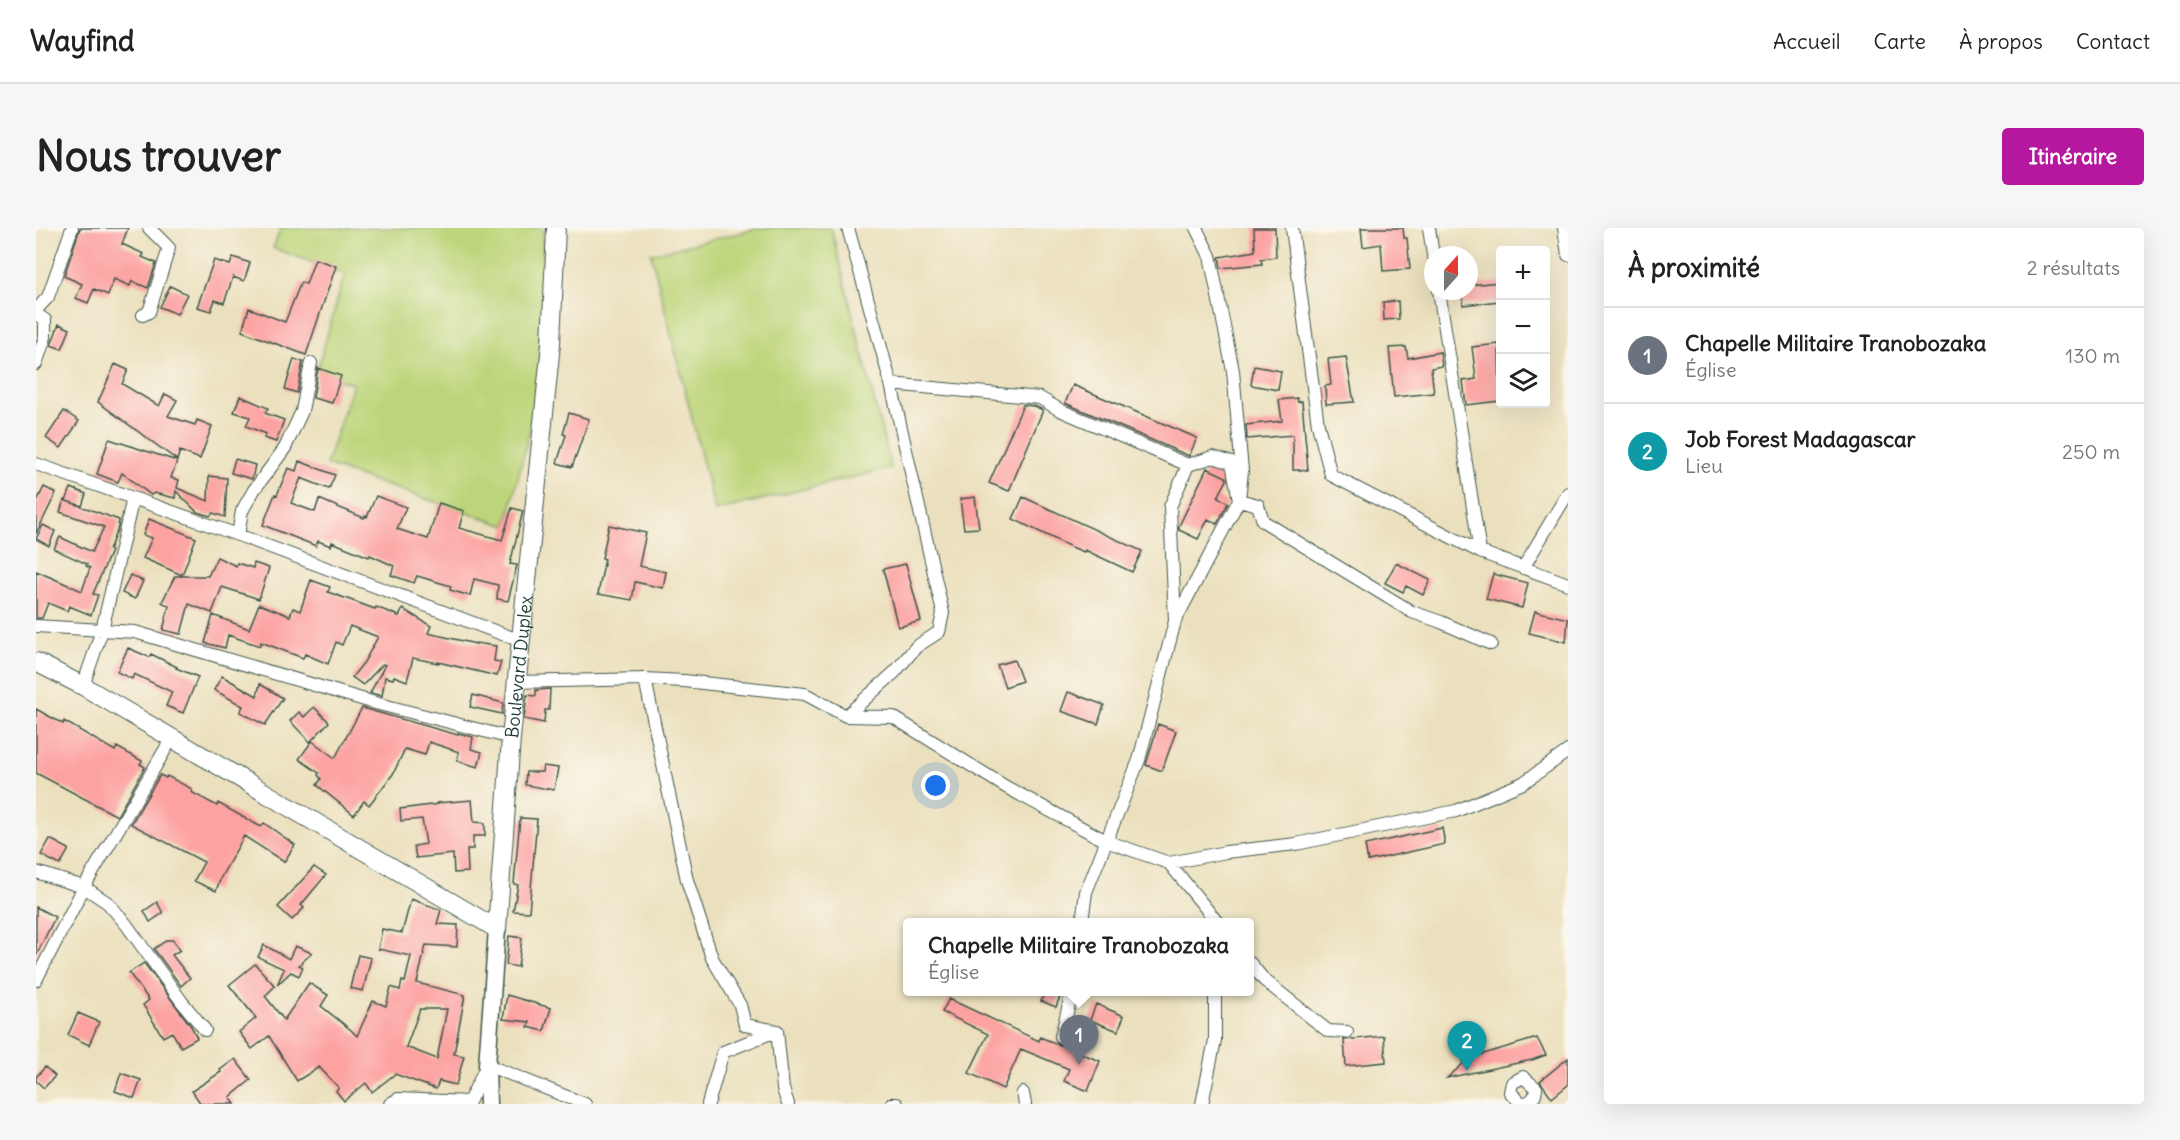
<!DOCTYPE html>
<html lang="fr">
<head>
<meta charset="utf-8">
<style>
  body { margin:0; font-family:Delius,sans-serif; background:#f6f6f6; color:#222 }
  .controls { position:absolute; right:18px; top:18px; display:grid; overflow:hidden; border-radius:6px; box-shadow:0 6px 24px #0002 }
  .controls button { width:54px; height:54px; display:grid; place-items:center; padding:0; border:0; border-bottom:2px solid #e0e0e0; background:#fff; color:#222; font:30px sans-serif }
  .compass { position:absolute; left:1388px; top:18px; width:54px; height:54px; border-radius:50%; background:#fff; box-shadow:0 6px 24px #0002; rotate:21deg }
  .you { position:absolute; left:900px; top:558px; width:21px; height:21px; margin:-15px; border:4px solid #fff; border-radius:50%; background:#1a73e8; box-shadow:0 0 0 9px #1a73e833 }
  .badge { display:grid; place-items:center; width:39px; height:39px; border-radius:50%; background:#b5179e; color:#fff; font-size:20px; font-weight:700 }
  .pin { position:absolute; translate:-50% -50px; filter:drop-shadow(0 2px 3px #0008) }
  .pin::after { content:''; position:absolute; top:32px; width:21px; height:18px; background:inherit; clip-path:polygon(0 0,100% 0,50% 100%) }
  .popup { position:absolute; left:867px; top:690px; width:351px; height:78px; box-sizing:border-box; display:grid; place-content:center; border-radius:6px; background:#fff; filter:drop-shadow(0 2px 4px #0005); font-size:20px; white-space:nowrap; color:#767676 }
  .popup b { font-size:22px; color:#222 }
  .popup::after { content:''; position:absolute; left:50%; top:100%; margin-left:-12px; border:12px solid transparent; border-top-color:#fff }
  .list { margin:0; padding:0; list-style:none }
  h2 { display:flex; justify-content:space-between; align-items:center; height:78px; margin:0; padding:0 24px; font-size:26px }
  h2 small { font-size:20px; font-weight:400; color:#767676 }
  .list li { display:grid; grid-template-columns:39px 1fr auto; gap:18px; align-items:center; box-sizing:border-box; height:96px; padding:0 24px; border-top:2px solid #e0e0e0 }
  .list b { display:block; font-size:22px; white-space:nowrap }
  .list p { margin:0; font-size:20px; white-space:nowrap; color:#767676 }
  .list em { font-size:20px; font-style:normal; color:#767676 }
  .icon { flex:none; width:33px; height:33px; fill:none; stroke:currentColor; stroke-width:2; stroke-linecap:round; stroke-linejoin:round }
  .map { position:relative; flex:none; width:1532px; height:876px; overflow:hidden; border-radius:6px }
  header { display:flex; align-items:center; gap:36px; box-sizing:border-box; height:84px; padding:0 30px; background:#fff; border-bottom:2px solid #e0e0e0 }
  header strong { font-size:28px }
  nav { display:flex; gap:33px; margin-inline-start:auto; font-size:21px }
  .intro { display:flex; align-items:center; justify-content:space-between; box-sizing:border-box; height:144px; padding:0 36px }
  h1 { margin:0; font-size:42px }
  .button { padding:15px 27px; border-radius:6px; background:#b5179e; color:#fff; font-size:21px; font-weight:700 }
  main { display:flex; gap:36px; padding:0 36px }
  aside { flex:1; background:#fff; border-radius:6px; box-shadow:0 6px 24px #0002 }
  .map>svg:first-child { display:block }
  .green { fill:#bdd57a; stroke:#6e8957; stroke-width:1.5 }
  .building { fill:#fca2a1; fill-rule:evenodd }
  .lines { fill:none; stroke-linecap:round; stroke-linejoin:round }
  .minor-casing { stroke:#3e5549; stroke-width:14 }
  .tertiary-casing { stroke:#3e5549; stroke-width:19 }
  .secondary-casing { stroke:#3e5549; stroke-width:20 }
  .minor { stroke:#fff; stroke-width:12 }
  .tertiary { stroke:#fff; stroke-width:16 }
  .secondary { stroke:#fff; stroke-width:18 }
  .labels { text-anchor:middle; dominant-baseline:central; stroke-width:4.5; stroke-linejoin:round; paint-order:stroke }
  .street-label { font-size:18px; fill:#1f3d34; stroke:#fbf7ec }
</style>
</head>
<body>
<header>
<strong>Wayfind</strong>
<nav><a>Accueil</a><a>Carte</a><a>À propos</a><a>Contact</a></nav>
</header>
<div class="intro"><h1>Nous trouver</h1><a class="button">Itinéraire</a></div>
<main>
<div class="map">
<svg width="1532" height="876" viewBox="0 0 1532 876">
  <rect width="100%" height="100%" fill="#fbf7ec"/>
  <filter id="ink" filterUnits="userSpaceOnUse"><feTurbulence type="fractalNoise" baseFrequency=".0167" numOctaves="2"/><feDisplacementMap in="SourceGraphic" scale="12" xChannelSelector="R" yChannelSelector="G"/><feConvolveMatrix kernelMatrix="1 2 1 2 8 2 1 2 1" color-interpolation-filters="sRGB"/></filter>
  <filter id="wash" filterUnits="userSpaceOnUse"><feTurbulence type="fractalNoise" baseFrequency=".008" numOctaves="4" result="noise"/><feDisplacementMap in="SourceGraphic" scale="24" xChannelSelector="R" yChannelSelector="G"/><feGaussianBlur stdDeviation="1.35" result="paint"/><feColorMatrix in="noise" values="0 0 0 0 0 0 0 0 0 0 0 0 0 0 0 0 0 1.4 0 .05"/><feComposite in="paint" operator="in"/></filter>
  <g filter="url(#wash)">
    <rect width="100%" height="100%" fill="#ebe0bd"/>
    <path class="green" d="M245 0H507C506 53 509 107 501 160 495 206 481 252 470 298L290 237 317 156 288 147 281 142 309 46 237 20Z
      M724 0H795L855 240 679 283 615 26Z"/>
    <g id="blocks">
      <path class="building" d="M44 0H92L86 16 108 26 106 29 120 35 112 60 96 53 94 58 78 51 72 67 58 61 52 75 40 70 46 56 28 48Z
        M1218 0H1239L1240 29 1225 31 1226 36 1185 40 1183 29 1219 23Z
        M1325 0H1367L1368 10H1371L1374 41 1347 43 1345 16 1327 19Z
        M197 29 214 35 208 53 197 49 188 75 179 72 175 83 161 79 178 32 194 37Z
        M279 31 300 38 270 127 206 103 213 80 249 94 265 54 270 56Z
        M1464 54V73L1427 77 1426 63H1433V57Z
        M134 58 151 66 141 86 124 79Z
        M1362 73 1363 91 1348 92 1347 74Z
        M23 96 34 101 26 121 15 117Z
        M1463 116 1464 173 1430 177 1427 153 1440 151 1436 119Z
        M1370 119 1372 130 1404 124 1406 138 1395 140 1398 165 1358 169 1353 120Z
        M1310 129 1318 174 1290 176 1289 158 1295 157 1292 131Z
        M258 131 267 134 261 165 249 161Z
        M79 136 92 142 86 156 123 178 129 166 141 172 132 188 159 197 161 192 176 198 164 231 144 223 141 232 62 174Z
        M1218 138 1245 143 1242 162 1215 157Z
        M282 140 305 148 296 175 277 170Z
        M1037 157 1161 210 1153 228 1029 175Z
        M204 168 232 180 229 185 248 192 240 214 228 210 230 206 210 198 214 189 198 184Z
        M1261 170 1262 174 1266 173 1272 242H1257V207L1211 211 1210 197 1246 193 1243 172Z
        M987 177 998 178 1007 182 973 263 953 255Z
        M28 183 43 193 25 220 10 210Z
        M533 185 553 191 536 239 521 235 530 207 527 206Z
        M73 211 141 233 135 250 143 252 141 260 172 273 173 248 191 250 189 289 177 285 174 288 161 284 140 263 139 270 118 265 115 267 86 245 82 254 61 246Z
        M199 231 219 237 216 251 195 245Z
        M263 233 299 247 293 261 265 250 255 275 279 284 283 271 328 290 329 288 331 289 340 268 370 279 361 301 392 311 403 275 428 283 423 300 466 312 476 280 487 283 474 336 481 337 472 373 461 371 462 357 438 351 434 368 414 362 415 358 381 348 378 355 355 347 358 338 334 327 333 329 296 314 295 318 282 313 280 318 227 297 239 266 241 267 252 240 260 243Z
        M1171 240 1190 249 1191 252 1182 269 1192 275 1181 296 1172 291 1162 311 1143 302V298Z
        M8 259 20 265 0 306V275Z
        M35 260 50 266 46 278 30 273Z
        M939 269 943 300 928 301 924 271Z
        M987 269 1106 323 1096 344 1049 322 1048 324 1033 318 977 291Z
        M28 272 83 292 82 299 73 322 75 323 57 366 62 367 55 387 33 378 31 383 12 375 6 390H0V343L46 363 54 340 50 338 51 336 18 321 24 309 56 324 68 299 24 284Z
        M113 291 160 310 146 347 107 330 116 310 107 307Z
        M7 297 19 303 13 318 0 311Z
        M573 297 610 305 603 338 630 344 627 360 599 354 596 372 562 366 569 331 566 330Z
        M181 329 200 338 201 335 217 340 218 335 233 340 223 371 186 359 176 385 153 376 145 406 127 402 133 378 126 374 139 348H172Z
        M1360 335 1394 352 1387 367 1370 358 1367 364 1349 355Z
        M870 336 885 393 862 399 847 341Z
        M1457 346 1492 355 1486 380 1450 371Z
        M94 347 107 353 99 371 86 365Z
        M275 352 294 359 292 364 339 381 340 379 363 388 367 381 395 398 392 405 440 416V415L460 418 458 433 465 434 461 448 402 434V435L377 430 371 453 358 448 357 451 349 449 346 468 334 465 349 437 347 436 327 457 316 449 328 434 342 409 314 398 306 417 300 414 292 436 269 426 267 430 225 414 224 418 192 407 189 420 169 415 177 387 213 401 223 376 254 388 257 380 264 383Z
        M1499 383 1532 391 1530 414 1493 405Z
        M92 420 113 429 115 426 141 439 140 440 162 449 147 485 130 478 136 464 98 446 96 451 81 444Z
        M978 432 986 453 969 459 961 437Z
        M186 448 221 468 224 456 247 470 229 497 204 484 207 478 178 462Z
        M514 461 513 482H509L508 495 488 491 491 467 500 468V462Z
        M1032 464 1068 477 1062 496 1025 483Z
        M437 467 467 475 466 486 434 479Z
        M278 479 293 494 274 514 254 493 263 484 268 489Z
        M326 480 422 507V505L437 509 435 521 446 524 442 539 421 533 423 524 393 514 389 527 369 521 357 546 333 577 328 573 318 587 281 557 285 551 282 547 283 545 263 531 276 513 299 530Z
        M0 481 27 496 28 493 79 523 81 519 106 533 104 536 109 539 81 588 0 545Z
        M1122 496 1140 503 1126 543 1110 537Z
        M507 538 522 540 518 562 489 557 490 544H506Z
        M124 547 130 550 131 548 156 561 155 564 181 578 182 575 225 599 228 595 259 617 248 634 208 608 185 649 180 663 158 653 168 634 95 596Z
        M436 572 438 594 449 595V608H437V621H431L432 644 418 645 417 626 380 630 378 618 390 616 386 591 365 593 364 581 403 576 400 575Z
        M484 590 501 591 493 684 477 683 482 657 478 656Z
        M1406 600 1409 616 1332 633 1329 617Z
        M14 611 33 621 24 637 5 627Z
        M278 639 290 647 265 677 268 680 256 692 242 679Z
        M375 671 405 682 401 696 422 697 421 719 390 717 381 755 429 767 418 826 428 828 420 857 403 853 400 861 359 846 336 864 330 855 308 873 300 863 303 860 283 839 261 853 233 808 216 821 203 804 220 790 193 757 219 736 239 758 229 768 248 792 273 755 292 767 285 778 315 802 321 808 337 773 350 778 355 759 364 762 366 753 369 754 375 728 342 721 346 701 366 705ZM384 781H411L401 831 370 819Z
        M121 674 127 685 114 694 108 683Z
        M0 679 19 689 0 728Z
        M473 708 486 710 482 739 470 737Z
        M131 712H137L144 722 136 727 154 750 145 758 118 721Z
        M228 717 253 731 259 718 276 725 263 737 267 739 263 748 255 744 241 757 248 741 222 729Z
        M322 727 335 730 327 763 314 760Z
        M108 735 155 798 161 810 145 819 136 804 127 809 107 777 113 772 93 745Z
        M1009 764H1017L1025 766 1020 779 1005 773Z
        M471 767 515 780 508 803 492 799 494 794 467 791Z
        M913 771 1003 813 1004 809 1064 833 1052 863 1028 853 1033 841 985 821 967 861 933 845 952 806 906 784Z
        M1060 776 1088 788 1082 803 1054 792Z
        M42 785 63 794 53 817 32 807Z
        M1348 808 1350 834 1310 838 1308 812Z
        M1501 810 1510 827 1496 832 1411 850 1427 836V832Z
        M1532 830V857L1516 870 1504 853Z
        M199 831 215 852 194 869 199 876H165L156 863 185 844 184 842Z
        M9 839 19 848 8 860 0 853V849Z
        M85 845 105 852 98 870 79 863Z"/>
    </g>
  </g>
  <g filter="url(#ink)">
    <use href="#blocks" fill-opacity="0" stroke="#3e5549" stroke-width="1.5"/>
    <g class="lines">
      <defs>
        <path id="minor" d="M1256 0 1282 197 1295 247 1444 324 1532 356
          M1393 0 1397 27
          M1528 0 1532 27
          M1403 63 1444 324
          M0 82 12 69 36 0
          M0 86 9 92V109L0 136
          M107 87 113 84 133 20 113 0
          M855 156 1004 170 1024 182 1152 237 1177 229 1196 235 1203 272 1222 277 1227 293 1376 384 1405 394 1455 416
          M0 236 202 307 485 413
          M202 307 206 283 218 262 249 220 266 183 275 135
          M1487 340 1532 265
          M1139 393 1134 279 1152 237
          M0 398 66 402 97 270
          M609 451 651 652 676 730 704 777 709 797 741 803 747 861 752 876
          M480 454 609 451 648 453 769 466 810 488 857 489 970 559 1070 613 1133 635 1181 694
          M47 458 66 402 99 404 339 475 475 510
          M810 488 859 444 880 419 903 404 907 385 855 156 812 0
          M1133 635 1190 624 1260 616 1420 583 1487 555 1532 523
          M0 644 48 659 72 675 90 696 146 774 169 802
          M1046 694 1050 664 1103 532 1139 393 1203 272 1206 243 1197 143 1174 28 1160 0
          M1214 735 1228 752 1292 803 1311 804
          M0 752 48 659 136 510
          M1025 809 1036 764
          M1487 849 1500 860C1499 871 1496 873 1486 876L1474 864 1476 855Z
          M987 865 989 876
          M354 876 362 871 433 874
          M432 876 451 837 549 876
          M672 876 687 824 740 803
          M855 876H861
          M1166 876 1179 812V764"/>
        <path id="tertiary" d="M452 876 451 837 461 701"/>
        <g id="secondary">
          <path id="s1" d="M0 434 47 458 461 701 475 510 515 116 520 0"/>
        </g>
      </defs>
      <use href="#minor" class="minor-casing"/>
      <use href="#tertiary" class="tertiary-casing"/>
      <use href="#secondary" class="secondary-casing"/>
      <use href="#minor" class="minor"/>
      <use href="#tertiary" class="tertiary"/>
      <use href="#secondary" class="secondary"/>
    </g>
  </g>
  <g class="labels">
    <g class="street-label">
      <text stroke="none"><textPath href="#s1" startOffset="796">Boulevard Duplex</textPath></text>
    </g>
  </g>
</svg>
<div class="controls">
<button>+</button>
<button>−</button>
<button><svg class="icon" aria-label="layers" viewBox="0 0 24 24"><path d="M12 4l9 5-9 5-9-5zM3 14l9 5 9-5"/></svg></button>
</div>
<svg class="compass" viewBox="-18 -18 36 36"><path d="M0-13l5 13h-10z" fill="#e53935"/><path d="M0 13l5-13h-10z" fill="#767676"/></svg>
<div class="you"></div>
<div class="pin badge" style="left:1043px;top:837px;background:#6b7280">1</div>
<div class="popup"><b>Chapelle Militaire Tranobozaka</b>Église</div>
<div class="pin badge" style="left:1431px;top:843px;background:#0f9aa8">2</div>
</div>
<aside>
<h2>À proximité<small>2 résultats</small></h2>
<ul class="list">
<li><span class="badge" style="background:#6b7280">1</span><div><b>Chapelle Militaire Tranobozaka</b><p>Église</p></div><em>130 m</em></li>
<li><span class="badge" style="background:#0f9aa8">2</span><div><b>Job Forest Madagascar</b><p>Lieu</p></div><em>250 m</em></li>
</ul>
</aside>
</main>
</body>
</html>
